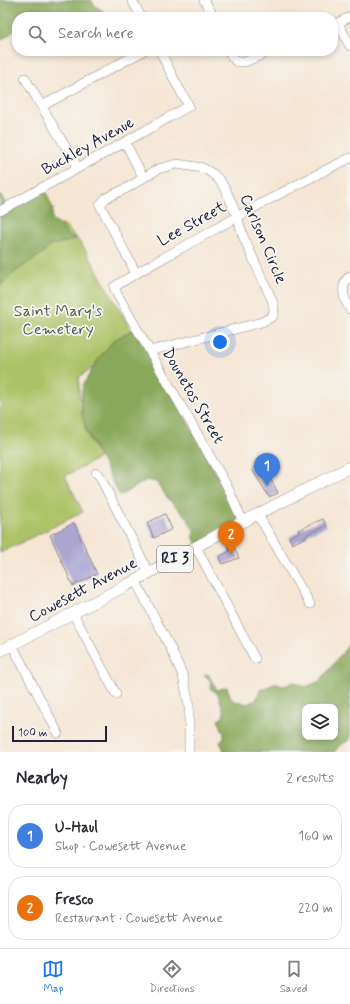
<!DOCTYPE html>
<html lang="en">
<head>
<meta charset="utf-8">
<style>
  body { margin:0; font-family:Mynerve,sans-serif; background:#f7f7f7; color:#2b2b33 }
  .controls { position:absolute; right:12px; bottom:12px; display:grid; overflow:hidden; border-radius:8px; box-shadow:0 2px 6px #0003 }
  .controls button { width:36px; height:36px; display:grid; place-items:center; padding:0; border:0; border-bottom:1px solid #e1e1e2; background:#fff; color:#2b2b33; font:20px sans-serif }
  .scale { position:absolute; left:12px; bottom:10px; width:95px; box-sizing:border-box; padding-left:4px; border:2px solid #22223b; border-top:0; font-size:11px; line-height:14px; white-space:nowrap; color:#22223b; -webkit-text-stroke:3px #f6f6f2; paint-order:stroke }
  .you { position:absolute; left:220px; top:342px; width:14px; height:14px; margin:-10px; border:3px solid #fff; border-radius:50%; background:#1a73e8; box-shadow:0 0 0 6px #1a73e833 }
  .badge { display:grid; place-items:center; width:26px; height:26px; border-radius:50%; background:#1a73e8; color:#fff; font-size:13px; font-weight:700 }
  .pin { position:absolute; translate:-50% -33px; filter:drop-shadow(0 1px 2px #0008) }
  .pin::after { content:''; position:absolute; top:21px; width:14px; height:12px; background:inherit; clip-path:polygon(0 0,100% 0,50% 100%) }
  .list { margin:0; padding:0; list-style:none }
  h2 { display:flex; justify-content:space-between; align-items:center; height:52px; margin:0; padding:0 16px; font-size:17px }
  h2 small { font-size:13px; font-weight:400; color:#7c7c81 }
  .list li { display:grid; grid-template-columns:26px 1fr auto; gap:12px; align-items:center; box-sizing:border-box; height:64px; margin:0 8px 8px; padding:0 8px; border:1px solid #e1e1e2; border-radius:16px }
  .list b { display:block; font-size:15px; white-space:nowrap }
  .list p { margin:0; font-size:13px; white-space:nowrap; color:#7c7c81 }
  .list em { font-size:13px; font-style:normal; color:#7c7c81 }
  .icon { flex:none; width:22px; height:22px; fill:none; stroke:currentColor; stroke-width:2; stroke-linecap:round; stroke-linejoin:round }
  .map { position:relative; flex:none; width:350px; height:752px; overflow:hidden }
  .search { position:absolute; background:#fff; box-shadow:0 2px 6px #0003; left:12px; right:12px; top:12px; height:44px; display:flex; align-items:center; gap:10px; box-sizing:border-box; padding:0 14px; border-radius:16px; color:#7c7c81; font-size:15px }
  .sheet { height:196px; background:#fff }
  nav { display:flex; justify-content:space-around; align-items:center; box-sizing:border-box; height:56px; border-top:1px solid #e1e1e2; background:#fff; font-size:11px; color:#7c7c81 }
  nav a { display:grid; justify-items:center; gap:2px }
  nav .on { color:#1a73e8 }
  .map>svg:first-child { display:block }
  .green { fill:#adc266; stroke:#687250 }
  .forest { fill:#8aa85b; stroke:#56654b; fill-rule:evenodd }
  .building { fill:#aba5d1 }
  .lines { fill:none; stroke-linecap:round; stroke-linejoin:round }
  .minor-casing { stroke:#8c8488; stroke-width:10 }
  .major-casing { stroke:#8c8488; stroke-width:12 }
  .minor { stroke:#fff; stroke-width:9 }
  .major { stroke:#fff; stroke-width:11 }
  .labels { text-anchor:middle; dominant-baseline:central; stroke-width:3.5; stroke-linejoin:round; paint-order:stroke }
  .shield { fill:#f6f6f2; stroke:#626272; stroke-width:1 }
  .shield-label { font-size:15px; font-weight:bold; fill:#22223b }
  .street-label { font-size:16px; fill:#22223b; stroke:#f6f6f2 }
  .park-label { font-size:16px; fill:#535a4a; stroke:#f6f6f2 }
</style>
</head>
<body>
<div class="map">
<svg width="350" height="752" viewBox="0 0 350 752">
  <rect width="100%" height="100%" fill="#f6f6f2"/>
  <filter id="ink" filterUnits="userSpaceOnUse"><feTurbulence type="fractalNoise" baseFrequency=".025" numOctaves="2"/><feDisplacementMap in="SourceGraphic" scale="8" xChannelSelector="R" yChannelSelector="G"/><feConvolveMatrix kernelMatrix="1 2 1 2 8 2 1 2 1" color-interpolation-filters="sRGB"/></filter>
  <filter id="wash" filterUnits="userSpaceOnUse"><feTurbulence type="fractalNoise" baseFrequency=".012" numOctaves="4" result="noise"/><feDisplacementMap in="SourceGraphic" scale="16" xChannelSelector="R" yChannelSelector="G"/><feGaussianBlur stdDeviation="0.9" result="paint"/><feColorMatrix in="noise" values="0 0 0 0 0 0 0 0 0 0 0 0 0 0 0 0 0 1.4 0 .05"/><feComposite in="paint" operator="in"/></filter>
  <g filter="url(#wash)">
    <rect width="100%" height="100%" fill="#f5e6d4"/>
    <path class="green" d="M64 224 83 246 135 337 79 377V397L84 407 85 429 99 458 65 476 83 512 0 553V247Z"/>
    <path class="forest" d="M0 0H91L96 7 102 10V17H17V29C11 32 7 38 0 40Z
      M41 187 46 192 53 209 52 218C54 222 58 224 62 227 69 236 63 236 77 238L67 242 51 245 43 253 15 272 0 286V194L7 206Z
      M136 328 243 523 198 548 193 536 194 530 190 524 188 518 170 501 156 482 147 480 120 496 87 432 82 415 81 397 83 385 99 358 114 340Z
      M350 643V740L345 742 334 752H224L223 748 220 742 224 738V733L218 720 223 717 224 712 218 694 211 689C212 682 210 679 204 675L208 674 217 690 227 687C234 707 231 698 247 704L256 700 260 690 276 683C283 688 287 685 294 682L306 687 320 681ZM305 707H335V737H305Z"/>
    <g id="blocks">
      <path class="building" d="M275 460 279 467 268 474 278 493 269 497 252 469 257 466 258 468Z
        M165 514 172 529 154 538 147 523Z
        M323 519 327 526 307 534 308 536 292 544 289 537 299 532 298 530Z
        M74 523 97 574 73 586 50 535Z
        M232 543 239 558 222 564 219 557 230 551 228 546Z"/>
    </g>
  </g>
  <g filter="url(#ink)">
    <use href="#blocks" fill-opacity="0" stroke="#8c8488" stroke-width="1"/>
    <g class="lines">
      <defs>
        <path id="minor" d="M132 0 141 17
          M204 0 214 17
          M338 23 350 46
          M333 25 350 17
          M229 51 232 57 237 62H245L270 51
          M25 78 78 168
          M42 106 143 51
          M125 142 143 177
          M0 211 125 142 189 106 176 83 160 51
          M136 273 100 205 106 198 127 188 158 169 177 164 203 168 213 174 220 181 226 190 237 216 243 236 272 300 274 309 273 316 262 322 150 351
          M350 276C340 284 343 299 350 309
          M96 473 99 475 149 573
          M258 515 310 604
          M243 522 227 486 117 294 114 287C140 270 167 256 194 241 245 212 297 184 350 158
          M196 547 255 659
          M135 580 171 649 183 676 189 705V752
          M73 613 116 694
          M12 645 58 733"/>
        <path id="major" d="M0 651 127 585 219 534 350 467"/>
      </defs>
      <use href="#minor" class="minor-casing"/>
      <use href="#major" class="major-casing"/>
      <use href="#minor" class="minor"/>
      <use href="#major" class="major"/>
    </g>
  </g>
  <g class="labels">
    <rect class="shield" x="157" y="546" width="36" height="26" rx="3"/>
    <g class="shield-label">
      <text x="175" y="559">RI 3</text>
    </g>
    <g class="street-label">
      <text transform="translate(88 146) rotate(-29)">Buckley Avenue</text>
      <text transform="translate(192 224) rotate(-29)">Lee Street</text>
      <text transform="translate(263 239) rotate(67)">Carlson Circle</text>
      <text transform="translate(193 396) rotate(60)">Dounetos Street</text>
      <text transform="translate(83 590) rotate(-28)">Cowesett Avenue</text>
    </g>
    <g class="park-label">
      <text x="58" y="311">Saint Mary's<tspan x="58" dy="18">Cemetery</tspan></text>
    </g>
  </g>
</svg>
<div class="controls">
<button><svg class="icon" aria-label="layers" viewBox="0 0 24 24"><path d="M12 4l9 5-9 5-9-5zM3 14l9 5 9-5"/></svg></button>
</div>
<div class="scale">100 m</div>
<div class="you"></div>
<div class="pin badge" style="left:267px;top:486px;background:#3f7fe0">1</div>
<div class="pin badge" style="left:231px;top:554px;background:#e8710a">2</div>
<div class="search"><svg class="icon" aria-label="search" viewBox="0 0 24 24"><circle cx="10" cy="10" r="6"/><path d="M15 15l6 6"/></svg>Search here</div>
</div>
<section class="sheet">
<h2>Nearby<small>2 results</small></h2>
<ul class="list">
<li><span class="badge" style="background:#3f7fe0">1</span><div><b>U-Haul</b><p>Shop · Cowesett Avenue</p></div><em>160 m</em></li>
<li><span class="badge" style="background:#e8710a">2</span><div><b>Fresco</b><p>Restaurant · Cowesett Avenue</p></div><em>220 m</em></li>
</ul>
</section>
<nav>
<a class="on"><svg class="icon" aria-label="map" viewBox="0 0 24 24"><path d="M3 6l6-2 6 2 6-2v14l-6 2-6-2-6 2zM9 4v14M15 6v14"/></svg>Map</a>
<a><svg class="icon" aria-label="directions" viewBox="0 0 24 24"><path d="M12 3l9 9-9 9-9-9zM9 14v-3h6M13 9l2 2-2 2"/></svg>Directions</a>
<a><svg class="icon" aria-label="saved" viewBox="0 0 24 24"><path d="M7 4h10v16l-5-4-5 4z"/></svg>Saved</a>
</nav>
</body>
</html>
